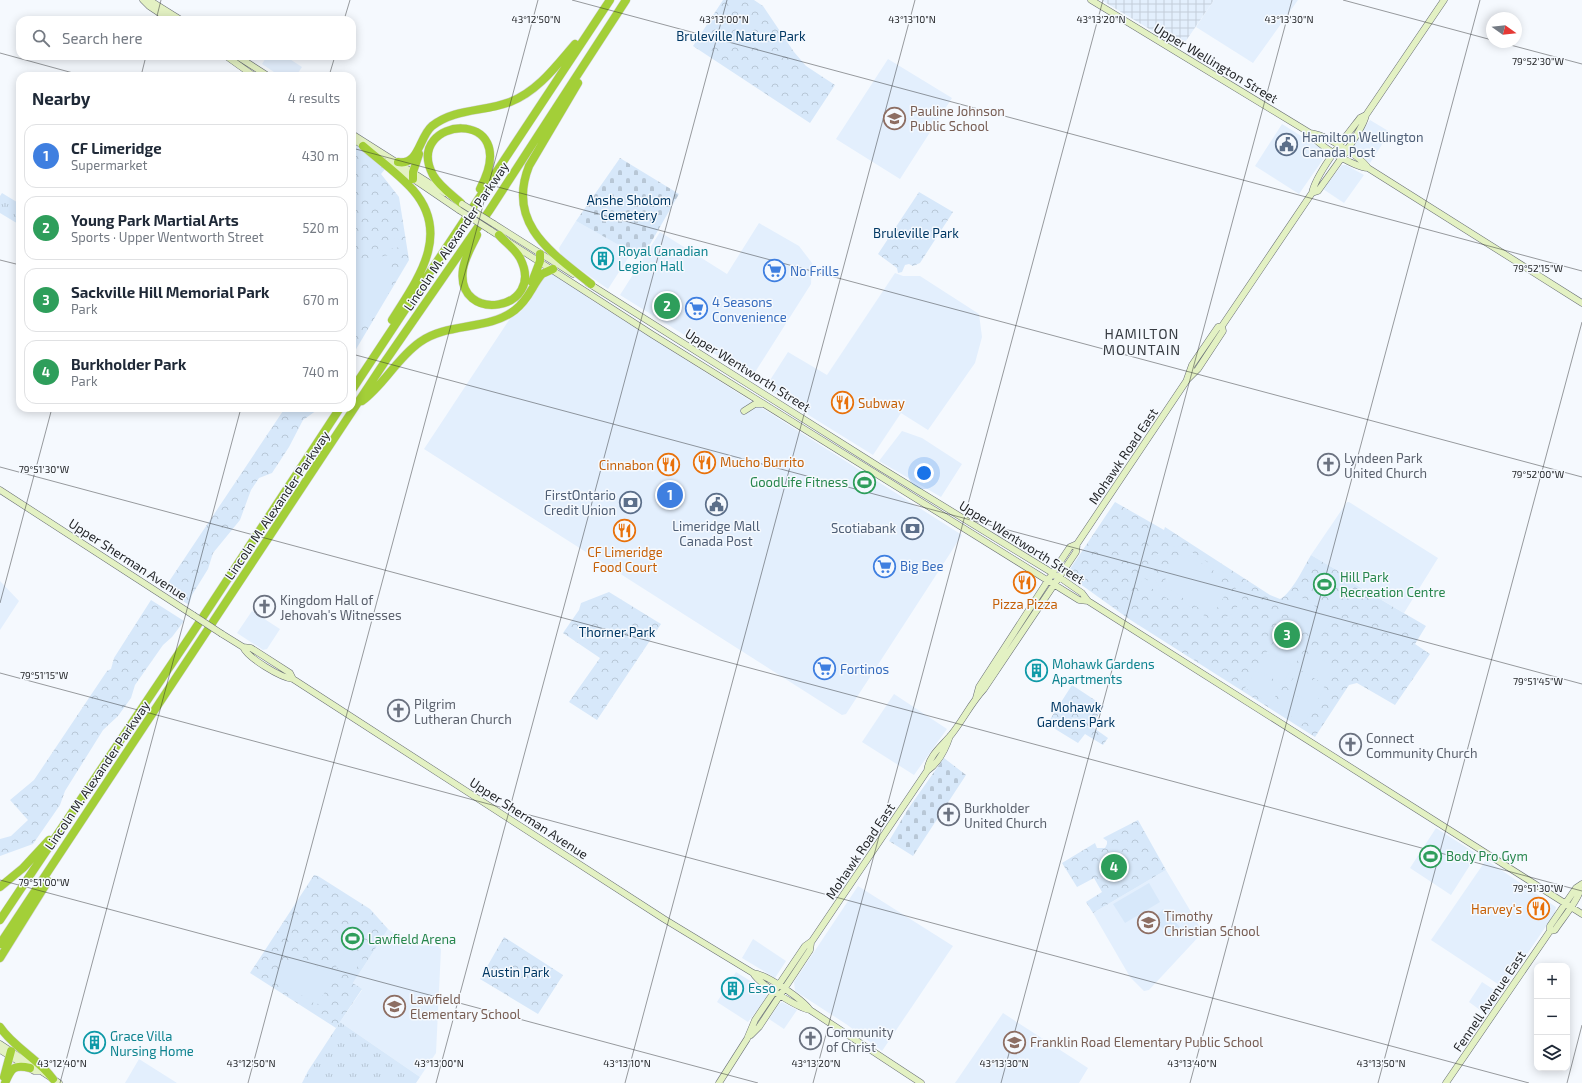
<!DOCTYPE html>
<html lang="en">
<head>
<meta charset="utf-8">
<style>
  body { margin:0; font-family:"Exo 2",sans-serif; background:#f6f6f7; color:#1f2937 }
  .controls { position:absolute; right:12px; bottom:12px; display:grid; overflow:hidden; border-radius:8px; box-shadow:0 2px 10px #0003 }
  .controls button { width:36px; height:36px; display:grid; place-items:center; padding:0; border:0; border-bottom:1px solid #e0e1e3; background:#fff; color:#1f2937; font:20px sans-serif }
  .compass { position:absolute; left:1486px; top:12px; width:36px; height:36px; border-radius:50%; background:#fff; box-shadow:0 2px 10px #0003; rotate:105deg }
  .you { position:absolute; left:924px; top:473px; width:14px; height:14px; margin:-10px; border:3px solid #fff; border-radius:50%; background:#1a73e8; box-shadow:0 0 0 6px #1a73e833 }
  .badge { display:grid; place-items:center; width:26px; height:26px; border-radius:50%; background:#2b6f60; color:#fff; font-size:13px; font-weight:700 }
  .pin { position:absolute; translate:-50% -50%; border:2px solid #fff; box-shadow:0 1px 4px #0006 }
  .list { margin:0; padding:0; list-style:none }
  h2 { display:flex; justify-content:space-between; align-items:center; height:52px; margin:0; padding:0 16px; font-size:17px }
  h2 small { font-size:13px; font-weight:400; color:#747a83 }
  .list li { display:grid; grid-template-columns:26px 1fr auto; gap:12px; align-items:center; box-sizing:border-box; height:64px; margin:0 8px 8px; padding:0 8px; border:1px solid #e0e1e3; border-radius:12px }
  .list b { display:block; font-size:15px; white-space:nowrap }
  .list p { margin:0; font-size:13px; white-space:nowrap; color:#747a83 }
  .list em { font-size:13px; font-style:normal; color:#747a83 }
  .icon { flex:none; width:22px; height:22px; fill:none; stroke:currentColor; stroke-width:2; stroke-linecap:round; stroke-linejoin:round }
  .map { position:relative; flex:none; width:1582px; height:1083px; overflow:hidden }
  .search { position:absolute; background:#fff; box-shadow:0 2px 10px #0003; left:16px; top:16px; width:340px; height:44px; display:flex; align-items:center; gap:10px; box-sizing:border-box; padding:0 14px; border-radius:12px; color:#747a83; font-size:15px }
  .panel { position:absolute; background:#fff; box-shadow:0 2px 10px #0003; left:16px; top:72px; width:340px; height:340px; border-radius:12px }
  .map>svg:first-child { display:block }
  .built { fill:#e3effd }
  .industrial { fill:url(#industrial-grid) }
  .grass { fill:url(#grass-tufts) }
  .cemetery { fill:url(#cemetery-stones) }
  .park { fill:url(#park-crowns) }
  .pitch { fill:#d7e8fa; fill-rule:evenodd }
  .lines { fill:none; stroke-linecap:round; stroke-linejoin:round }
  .secondary-casing { stroke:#696f75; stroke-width:7 }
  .highway-casing { stroke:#d3d4d4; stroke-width:9 }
  .secondary { stroke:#e3f1c3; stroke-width:6 }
  .highway { stroke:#a3cf38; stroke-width:8 }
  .secondary-bridge-casing { stroke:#696f75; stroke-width:7; stroke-linecap:butt }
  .secondary-bridge { stroke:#e3f1c3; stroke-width:6 }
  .ticks { fill:none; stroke:#242629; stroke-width:1; stroke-opacity:0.45 }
  .labels { text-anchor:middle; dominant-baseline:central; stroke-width:3; stroke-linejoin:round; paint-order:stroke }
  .park-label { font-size:13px; fill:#013864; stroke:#f5f9fe }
  .street-label { font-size:13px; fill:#242629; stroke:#f5f9fe }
  .education-label { font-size:13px; fill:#785e54; stroke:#f5f9fe; text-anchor:start }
  .service-label { font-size:13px; fill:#4e5e75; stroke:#f5f9fe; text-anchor:end }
  .culture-label { font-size:13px; fill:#0d838f; stroke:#f5f9fe; text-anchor:start }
  .shop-label { font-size:13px; fill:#366cbe; stroke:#f5f9fe; text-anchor:start }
  .food-label { font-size:13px; fill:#c56008; stroke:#f5f9fe; text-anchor:start }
  .worship-label { font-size:13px; fill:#5b616d; stroke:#f5f9fe; text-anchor:start }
  .leisure-label { font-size:13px; fill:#27864d; stroke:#f5f9fe; text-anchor:start }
  .neighbourhood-label { font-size:14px; letter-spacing:1px; fill:#383d43; stroke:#f5f9fe }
  .ticks-label { font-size:10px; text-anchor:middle; fill:#242629; stroke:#f5f9fe; stroke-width:3; stroke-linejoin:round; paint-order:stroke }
</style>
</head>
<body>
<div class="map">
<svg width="1582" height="1083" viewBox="0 0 1582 1083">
  <defs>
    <pattern id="industrial-grid" width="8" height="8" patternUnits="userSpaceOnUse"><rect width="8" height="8" fill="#e3effd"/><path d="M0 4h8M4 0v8" fill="none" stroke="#c3cdd9"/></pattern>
    <pattern id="grass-tufts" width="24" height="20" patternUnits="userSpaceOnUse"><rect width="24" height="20" fill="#d7e8fa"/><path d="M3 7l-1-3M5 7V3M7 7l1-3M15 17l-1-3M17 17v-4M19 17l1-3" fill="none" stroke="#b8c7d6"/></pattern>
    <pattern id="cemetery-stones" width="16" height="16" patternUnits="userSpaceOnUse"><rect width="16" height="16" fill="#d7e8fa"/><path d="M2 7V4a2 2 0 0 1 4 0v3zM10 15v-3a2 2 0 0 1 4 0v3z" fill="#b8c7d6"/></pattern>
    <pattern id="park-crowns" width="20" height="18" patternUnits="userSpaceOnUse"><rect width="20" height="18" fill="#d7e8fa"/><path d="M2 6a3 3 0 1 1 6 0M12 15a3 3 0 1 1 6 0" fill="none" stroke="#b8c7d6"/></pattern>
  </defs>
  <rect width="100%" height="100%" fill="#f5f9fe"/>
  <path class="built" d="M1214 0H1298L1253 63 1196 27Z
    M267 56H285L302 67 296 76H280L262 64Z
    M888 59 952 98 900 179 836 139Z
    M1370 120 1390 132 1370 163 1354 151 1352 146Z
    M1282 124 1322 149 1324 158 1299 194 1255 166Z
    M1342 165H1346L1364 175 1344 203 1323 189Z
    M576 221 632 252 608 289 561 256 559 248Z
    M759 223 799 246 812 263 811 284 752 377 620 295 660 232 727 274Z
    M895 273 903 276H920L979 314 982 337 975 363 928 430 901 413 873 455 765 388 788 352 827 375Z
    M546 274H553L572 285 590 299 962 535 846 714 842 715 424 449 511 317 520 312 529 302Z
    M902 431 922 438 962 464 941 497 879 461Z
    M1347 502H1349L1438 558 1404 613 1339 575 1340 572 1311 555Z
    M1019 571 1036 582 1037 585 1031 595 1011 582Z
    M0 581 19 601 0 630Z
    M252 611 280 629 267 649 263 650 237 633Z
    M894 694 947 729 914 775 862 742Z
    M1436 828 1477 854 1451 895 1410 868Z
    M1486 860 1556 907 1555 913 1504 988 1431 940Z
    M1166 870 1203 932 1149 990 1144 991 1130 977 1093 913Z
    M858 886 953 946 882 1051 846 1024 795 991 794 982Z
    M388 929 404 941 417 945 438 946 441 949 436 1053 420 1077 340 1022 362 990 353 983Z
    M753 939 786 961 775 978 742 958Z
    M736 972 765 990 766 993 767 997 748 1022 717 1002Z
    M1482 982 1499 993 1500 996 1487 1015 1469 1002Z
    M782 1002 797 1010 784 1029 769 1019 779 1004Z
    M1003 1013 1088 1068 1079 1083H955Z
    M139 1059 177 1083H125Z"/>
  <path class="industrial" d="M1101 0H1214L1181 48Z"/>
  <path class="grass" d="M2 193 20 204V225L0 213V196Z
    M340 1022 420 1077 416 1083H302L308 1071Z"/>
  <path class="cemetery" d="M620 158 679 194 642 258 576 221Z
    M944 758 966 775 913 856 889 841 908 809Z"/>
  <path class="park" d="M723 0H754L763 6 794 52 806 66 835 85 810 123 693 46Z
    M352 141 386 168 381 174 399 197 409 260 352 356Z
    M919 192 953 212 920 263 913 266 909 264 905 265 902 272 898 273 897 268 878 254Z
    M285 408H320L303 420 289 447 272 473 259 478 251 490 240 520 213 553 208 569 192 595 189 605 164 589Z
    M1115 502 1164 530 1165 527 1270 595 1280 599C1292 593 1304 567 1311 555L1340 572 1339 575 1426 626 1415 644 1430 654 1395 705 1357 683 1349 685 1315 737 1129 619 1069 576 1068 572Z
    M609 592 661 624 597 720 569 702 600 658 563 633 579 610 581 603Z
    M151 600 184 621 172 637 163 645 135 685 131 698 118 716 103 730 65 791 60 805 33 844 0 856V839L11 836 28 820 10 800 34 780 107 671 111 669 114 658Z
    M1072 685 1104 706 1091 726 1108 738 1103 745 1085 734 1078 743 1047 724Z
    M1138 820 1166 870 1093 913 1086 902 1102 892 1094 878 1077 887 1062 863 1095 843 1097 848H1105L1107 844V841L1103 838Z
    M314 875 318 876 370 909 388 929 353 983 362 989 336 1028 250 973Z
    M504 937 563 975 538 1014 480 979Z"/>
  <path class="pitch" d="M398 238 400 247 379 251 377 242Z
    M389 255C391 263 394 274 392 283 387 303 371 318 352 325V262Z
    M1178 546 1187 549 1234 579 1240 586 1243 602 1236 617 1221 624 1205 622 1140 581 1142 577 1151 582C1145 562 1158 547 1178 546ZM1169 551 1183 552 1232 582 1239 594 1237 608 1233 613 1221 620 1208 618 1161 589 1155 580 1154 566 1157 560Z
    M1180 555 1230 587 1212 616 1162 585Z
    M1296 594 1333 618 1322 635 1285 611Z
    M1279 633 1305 648 1294 666 1269 650Z
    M1267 651 1293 667 1282 684 1256 669Z
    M1310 652 1337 669 1327 686 1299 669Z
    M1256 671 1281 686 1271 704 1245 688Z
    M1298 671 1325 688 1314 705 1287 688Z
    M1286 689 1314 707 1303 724 1275 706Z
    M1149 883 1160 902 1125 923 1113 904Z
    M1163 909 1180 927 1170 936 1153 919Z
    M346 949 363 959 350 976 336 967Z
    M294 952 334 977 317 1005 277 980Z"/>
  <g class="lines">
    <defs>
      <path id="secondary" d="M143 0 149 6 170 20
        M149 0 181 20
        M1091 0 1310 133C1317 145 1354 167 1368 168L1582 303
        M226 56 254 76
        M237 56 268 76
        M1310 133C1324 134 1360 156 1368 168
        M352 134 445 193
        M352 138 366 148
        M387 161 459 210
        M1312 193 1318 191C1329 175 1363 131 1366 115L1444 0
        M494 224 573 274
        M490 230 653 335 1079 600 1088 601
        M588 283 881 468 1059 577 1082 593 1088 601 1582 914
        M1187 379 1192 365 1218 327 1222 326
        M744 411 755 404H764
        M0 490 193 615
        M222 634 243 647 251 648 290 673 293 679 664 919 753 973C766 974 802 999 810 1010L921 1083
        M243 647C248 658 281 678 293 679
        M976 698 979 687 1056 568 1070 547 1077 544 1187 380 1198 369 1223 331 1222 326 1312 193C1316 173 1347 135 1360 118L1366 115
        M927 771C929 755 942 746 951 735 963 720 971 703 984 689L1076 552 1077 544
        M1550 931 1555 930C1562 919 1581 897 1581 886
        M753 973C759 984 798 1008 810 1010
        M751 1035 759 1027 810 950 811 943
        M0 1044 59 1083
        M0 1050 34 1071H40
        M719 1083 747 1039 755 1020 805 946 812 941 927 771C939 763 946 748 950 736
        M1446 1083 1550 931V926L1576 888 1582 884"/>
      <path id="highway" d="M578 83 529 166C506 224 552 253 591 284
        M363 146C379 160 399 174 413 190 452 235 417 280 392 320
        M398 162C419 166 419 137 432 126 455 108 484 112 510 102 538 91 556 66 575 44
        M413 179V172L419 154
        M461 203C452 195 439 186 433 175 402 116 525 105 480 189
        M477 235C472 246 465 257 463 269 455 325 547 311 520 258 515 249 506 243 499 235
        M532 282 540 261V254
        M352 390 610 0
        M362 401C384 385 397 358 420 342 448 322 488 331 515 310 530 298 531 287 542 274L553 269
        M0 887 23 868 49 840
        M0 920 191 635 340 408
        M0 944 384 363 489 211 626 0
        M0 958 48 881
        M0 1027C14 1048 39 1059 53 1079
        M4 1077 11 1051
        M5 1083C11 1069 13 1064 30 1068"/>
    </defs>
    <use href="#secondary" class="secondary-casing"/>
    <use href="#highway" class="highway-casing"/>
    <use href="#secondary" class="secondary"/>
    <use href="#highway" class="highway"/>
    <defs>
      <path id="secondary-bridge" d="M462 204 494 224
        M459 210 490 230
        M193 615 222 634"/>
    </defs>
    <use href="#secondary-bridge" class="secondary-bridge-casing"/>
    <use href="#secondary-bridge" class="secondary-bridge"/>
  </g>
  <path class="ticks" d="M572 0 1582 271M1343 0 1492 40M156 20 161 0M344 20 350 0M1499 42 1582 64M0 53 84 76M141 76 146 56M329 76 335 56M352 148 1582 477M0 260 20 265M352 354 1582 684M0 467 1582 891M0 603 52 408M0 673 1529 1083M0 880 758 1083M60 1083 241 408M248 1083 538 0M436 1083 727 0M625 1083 915 0M813 1083 1103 0M1001 1083 1292 0M1190 1083 1480 0M1378 1083 1582 322M1567 1083 1582 1025"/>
  <defs>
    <symbol id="school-ring" viewBox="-11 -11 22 22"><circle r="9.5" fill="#f5f9fe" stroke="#8d6e63" stroke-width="1.5"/><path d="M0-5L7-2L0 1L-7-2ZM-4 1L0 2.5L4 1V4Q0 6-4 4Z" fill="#8d6e63"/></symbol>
    <symbol id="civic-ring" viewBox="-11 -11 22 22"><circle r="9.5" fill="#f5f9fe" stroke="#5c6f8a" stroke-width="1.5"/><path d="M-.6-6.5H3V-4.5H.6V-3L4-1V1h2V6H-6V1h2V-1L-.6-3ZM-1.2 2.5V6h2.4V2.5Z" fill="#5c6f8a"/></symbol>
    <symbol id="building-ring" viewBox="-11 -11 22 22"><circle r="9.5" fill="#f5f9fe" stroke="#0f9aa8" stroke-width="1.5"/><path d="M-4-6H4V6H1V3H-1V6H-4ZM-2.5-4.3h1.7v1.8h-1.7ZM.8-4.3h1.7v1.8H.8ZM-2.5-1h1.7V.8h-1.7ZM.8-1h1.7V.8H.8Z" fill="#0f9aa8"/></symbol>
    <symbol id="supermarket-ring" viewBox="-11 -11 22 22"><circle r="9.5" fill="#f5f9fe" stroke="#3f7fe0" stroke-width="1.5"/><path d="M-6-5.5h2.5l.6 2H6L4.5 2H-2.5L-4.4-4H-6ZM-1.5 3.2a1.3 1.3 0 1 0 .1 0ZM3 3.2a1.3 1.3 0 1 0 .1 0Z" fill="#3f7fe0"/></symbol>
    <symbol id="restaurant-ring" viewBox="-11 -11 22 22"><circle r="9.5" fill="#f5f9fe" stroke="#e8710a" stroke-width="1.5"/><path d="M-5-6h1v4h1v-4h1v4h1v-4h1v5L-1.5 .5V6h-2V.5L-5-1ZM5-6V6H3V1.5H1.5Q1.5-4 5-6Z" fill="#e8710a"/></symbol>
    <symbol id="church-ring" viewBox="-11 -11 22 22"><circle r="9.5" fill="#f5f9fe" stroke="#6b7280" stroke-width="1.5"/><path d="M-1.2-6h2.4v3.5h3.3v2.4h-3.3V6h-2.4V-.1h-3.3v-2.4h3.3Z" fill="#6b7280"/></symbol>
    <symbol id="stadium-ring" viewBox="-11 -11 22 22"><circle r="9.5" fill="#f5f9fe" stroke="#2e9e5b" stroke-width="1.5"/><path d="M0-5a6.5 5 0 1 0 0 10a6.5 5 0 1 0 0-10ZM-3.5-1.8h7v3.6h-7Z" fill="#2e9e5b"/></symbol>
    <symbol id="bank-ring" viewBox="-11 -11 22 22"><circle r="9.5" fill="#f5f9fe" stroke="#5c6f8a" stroke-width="1.5"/><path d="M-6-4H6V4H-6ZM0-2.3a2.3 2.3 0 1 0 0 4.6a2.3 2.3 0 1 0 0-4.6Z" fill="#5c6f8a"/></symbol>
  </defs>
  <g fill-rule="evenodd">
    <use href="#school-ring" x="882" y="106" width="25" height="25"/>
    <use href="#civic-ring" x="1274" y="132" width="25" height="25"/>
    <use href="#building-ring" x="590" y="246" width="25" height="25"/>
    <use href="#supermarket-ring" x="762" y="258" width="25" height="25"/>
    <use href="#supermarket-ring" x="684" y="296" width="25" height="25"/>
    <use href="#restaurant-ring" x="830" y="390" width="25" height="25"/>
    <use href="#restaurant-ring" x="692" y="450" width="25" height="25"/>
    <use href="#restaurant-ring" x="656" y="452" width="25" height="25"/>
    <use href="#church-ring" x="1316" y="452" width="25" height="25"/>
    <use href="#stadium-ring" x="852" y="470" width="25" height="25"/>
    <use href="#bank-ring" x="618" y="490" width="25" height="25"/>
    <use href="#civic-ring" x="704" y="492" width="25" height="25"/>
    <use href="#bank-ring" x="900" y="516" width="25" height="25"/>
    <use href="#restaurant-ring" x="612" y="518" width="25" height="25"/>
    <use href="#supermarket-ring" x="872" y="554" width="25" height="25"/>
    <use href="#restaurant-ring" x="1012" y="570" width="25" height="25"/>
    <use href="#stadium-ring" x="1312" y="572" width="25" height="25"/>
    <use href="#church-ring" x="252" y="594" width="25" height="25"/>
    <use href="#supermarket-ring" x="812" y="656" width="25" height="25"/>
    <use href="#building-ring" x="1024" y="658" width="25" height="25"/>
    <use href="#church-ring" x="386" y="698" width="25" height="25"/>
    <use href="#church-ring" x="1338" y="732" width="25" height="25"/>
    <use href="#church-ring" x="936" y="802" width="25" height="25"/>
    <use href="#stadium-ring" x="1418" y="844" width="25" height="25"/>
    <use href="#restaurant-ring" x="1526" y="896" width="25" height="25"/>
    <use href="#school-ring" x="1136" y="910" width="25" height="25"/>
    <use href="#stadium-ring" x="340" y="926" width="25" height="25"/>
    <use href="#building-ring" x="720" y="976" width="25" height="25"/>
    <use href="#school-ring" x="382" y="994" width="25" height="25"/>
    <use href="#church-ring" x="798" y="1026" width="25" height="25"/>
    <use href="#school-ring" x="1002" y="1030" width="25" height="25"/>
    <use href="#building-ring" x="82" y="1030" width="25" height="25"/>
  </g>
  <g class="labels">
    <g class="park-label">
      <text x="741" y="36">Bruleville Nature Park</text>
      <text x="629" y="200">Anshe Sholom<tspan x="629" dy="15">Cemetery</tspan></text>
      <text x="916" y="233">Bruleville Park</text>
      <text x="617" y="632">Thorner Park</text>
      <text x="1076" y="707">Mohawk<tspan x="1076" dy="15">Gardens Park</tspan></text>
      <text x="516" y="972">Austin Park</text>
    </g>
    <g class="street-label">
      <text transform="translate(1216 63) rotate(31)">Upper Wellington Street</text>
      <text transform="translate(456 236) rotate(-56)">Lincoln M. Alexander Parkway</text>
      <text transform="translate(748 370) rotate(32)">Upper Wentworth Street</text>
      <text transform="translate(1123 456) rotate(-56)">Mohawk Road East</text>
      <text transform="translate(277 505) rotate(-56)">Lincoln M. Alexander Parkway</text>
      <text transform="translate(1022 542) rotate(32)">Upper Wentworth Street</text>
      <text transform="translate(128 559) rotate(33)">Upper Sherman Avenue</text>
      <text transform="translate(97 775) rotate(-56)">Lincoln M. Alexander Parkway</text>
      <text transform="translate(529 818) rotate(33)">Upper Sherman Avenue</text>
      <text transform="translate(860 851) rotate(-56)">Mohawk Road East</text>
      <text transform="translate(1489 1001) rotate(-56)">Fennell Avenue East</text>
    </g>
    <g class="education-label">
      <text x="910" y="111">Pauline Johnson<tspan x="910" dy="15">Public School</tspan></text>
      <text x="1164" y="916">Timothy<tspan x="1164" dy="15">Christian School</tspan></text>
      <text x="410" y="999">Lawfield<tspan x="410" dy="15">Elementary School</tspan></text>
      <text x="1030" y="1042">Franklin Road Elementary Public School</text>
    </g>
    <g class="service-label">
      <text x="1302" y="137" text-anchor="start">Hamilton Wellington<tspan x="1302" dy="15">Canada Post</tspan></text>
      <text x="616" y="495">FirstOntario<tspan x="616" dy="15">Credit Union</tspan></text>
      <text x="716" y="526" text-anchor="middle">Limeridge Mall<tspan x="716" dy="15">Canada Post</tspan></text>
      <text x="896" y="528">Scotiabank</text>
    </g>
    <g class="culture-label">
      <text x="618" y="251">Royal Canadian<tspan x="618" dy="15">Legion Hall</tspan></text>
      <text x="1052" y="664">Mohawk Gardens<tspan x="1052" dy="15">Apartments</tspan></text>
      <text x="748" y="988">Esso</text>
      <text x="110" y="1036">Grace Villa<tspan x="110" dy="15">Nursing Home</tspan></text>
    </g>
    <g class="shop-label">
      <text x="790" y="271">No Frills</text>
      <text x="712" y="302">4 Seasons<tspan x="712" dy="15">Convenience</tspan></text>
      <text x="900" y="566">Big Bee</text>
      <text x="840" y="669">Fortinos</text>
    </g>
    <g class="food-label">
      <text x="858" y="403">Subway</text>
      <text x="720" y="462">Mucho Burrito</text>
      <text x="654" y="465" text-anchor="end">Cinnabon</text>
      <text x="625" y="552" text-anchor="middle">CF Limeridge<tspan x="625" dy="15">Food Court</tspan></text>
      <text x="1025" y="604" text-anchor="middle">Pizza Pizza</text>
      <text x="1522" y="909" text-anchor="end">Harvey's</text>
    </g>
    <g class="worship-label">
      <text x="1344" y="458">Lyndeen Park<tspan x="1344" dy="15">United Church</tspan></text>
      <text x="280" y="600">Kingdom Hall of<tspan x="280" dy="15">Jehovah's Witnesses</tspan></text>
      <text x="414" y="704">Pilgrim<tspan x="414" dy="15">Lutheran Church</tspan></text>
      <text x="1366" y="738">Connect<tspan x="1366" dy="15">Community Church</tspan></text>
      <text x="964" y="808">Burkholder<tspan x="964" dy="15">United Church</tspan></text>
      <text x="826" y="1032">Community<tspan x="826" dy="15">of Christ</tspan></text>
    </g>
    <g class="leisure-label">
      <text x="848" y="482" text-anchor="end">GoodLife Fitness</text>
      <text x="1340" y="577">Hill Park<tspan x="1340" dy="15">Recreation Centre</tspan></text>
      <text x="1446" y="856">Body Pro Gym</text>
      <text x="368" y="939">Lawfield Arena</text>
    </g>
    <g class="neighbourhood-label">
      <text x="1142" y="333">HAMILTON<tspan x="1142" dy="16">MOUNTAIN</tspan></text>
    </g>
  </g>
  <g class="ticks-label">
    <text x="536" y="23">43°12'50"N</text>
    <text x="724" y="23">43°13'00"N</text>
    <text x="912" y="23">43°13'10"N</text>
    <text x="1101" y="23">43°13'20"N</text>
    <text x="1289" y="23">43°13'30"N</text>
    <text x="1538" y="65">79°52'30"W</text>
    <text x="1538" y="272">79°52'15"W</text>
    <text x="44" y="473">79°51'30"W</text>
    <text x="1538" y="478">79°52'00"W</text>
    <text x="44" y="679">79°51'15"W</text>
    <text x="1538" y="685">79°51'45"W</text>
    <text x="44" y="886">79°51'00"W</text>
    <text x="1538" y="892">79°51'30"W</text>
    <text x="62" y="1067">43°12'40"N</text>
    <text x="251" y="1067">43°12'50"N</text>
    <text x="439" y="1067">43°13'00"N</text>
    <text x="627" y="1067">43°13'10"N</text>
    <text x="816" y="1067">43°13'20"N</text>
    <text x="1004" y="1067">43°13'30"N</text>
    <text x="1192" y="1067">43°13'40"N</text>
    <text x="1381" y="1067">43°13'50"N</text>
  </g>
</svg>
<div class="controls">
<button>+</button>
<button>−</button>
<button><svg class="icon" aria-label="layers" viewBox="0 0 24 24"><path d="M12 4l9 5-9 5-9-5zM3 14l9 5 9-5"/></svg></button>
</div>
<svg class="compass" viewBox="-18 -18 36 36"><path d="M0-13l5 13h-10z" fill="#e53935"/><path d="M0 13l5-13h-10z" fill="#747a83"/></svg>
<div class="you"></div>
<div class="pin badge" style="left:670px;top:495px;background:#3f7fe0">1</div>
<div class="pin badge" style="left:667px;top:306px;background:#2e9e5b">2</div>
<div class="pin badge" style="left:1287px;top:635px;background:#2e9e5b">3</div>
<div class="pin badge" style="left:1114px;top:867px;background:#2e9e5b">4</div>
<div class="search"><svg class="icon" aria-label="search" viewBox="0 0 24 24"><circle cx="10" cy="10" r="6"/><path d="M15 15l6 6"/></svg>Search here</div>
<section class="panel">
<h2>Nearby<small>4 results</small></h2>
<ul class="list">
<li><span class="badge" style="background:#3f7fe0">1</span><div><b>CF Limeridge</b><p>Supermarket</p></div><em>430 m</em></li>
<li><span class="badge" style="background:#2e9e5b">2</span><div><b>Young Park Martial Arts</b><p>Sports · Upper Wentworth Street</p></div><em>520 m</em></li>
<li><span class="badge" style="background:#2e9e5b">3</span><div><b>Sackville Hill Memorial Park</b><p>Park</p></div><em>670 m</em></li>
<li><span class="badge" style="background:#2e9e5b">4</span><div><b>Burkholder Park</b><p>Park</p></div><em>740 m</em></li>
</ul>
</section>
</div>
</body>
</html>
